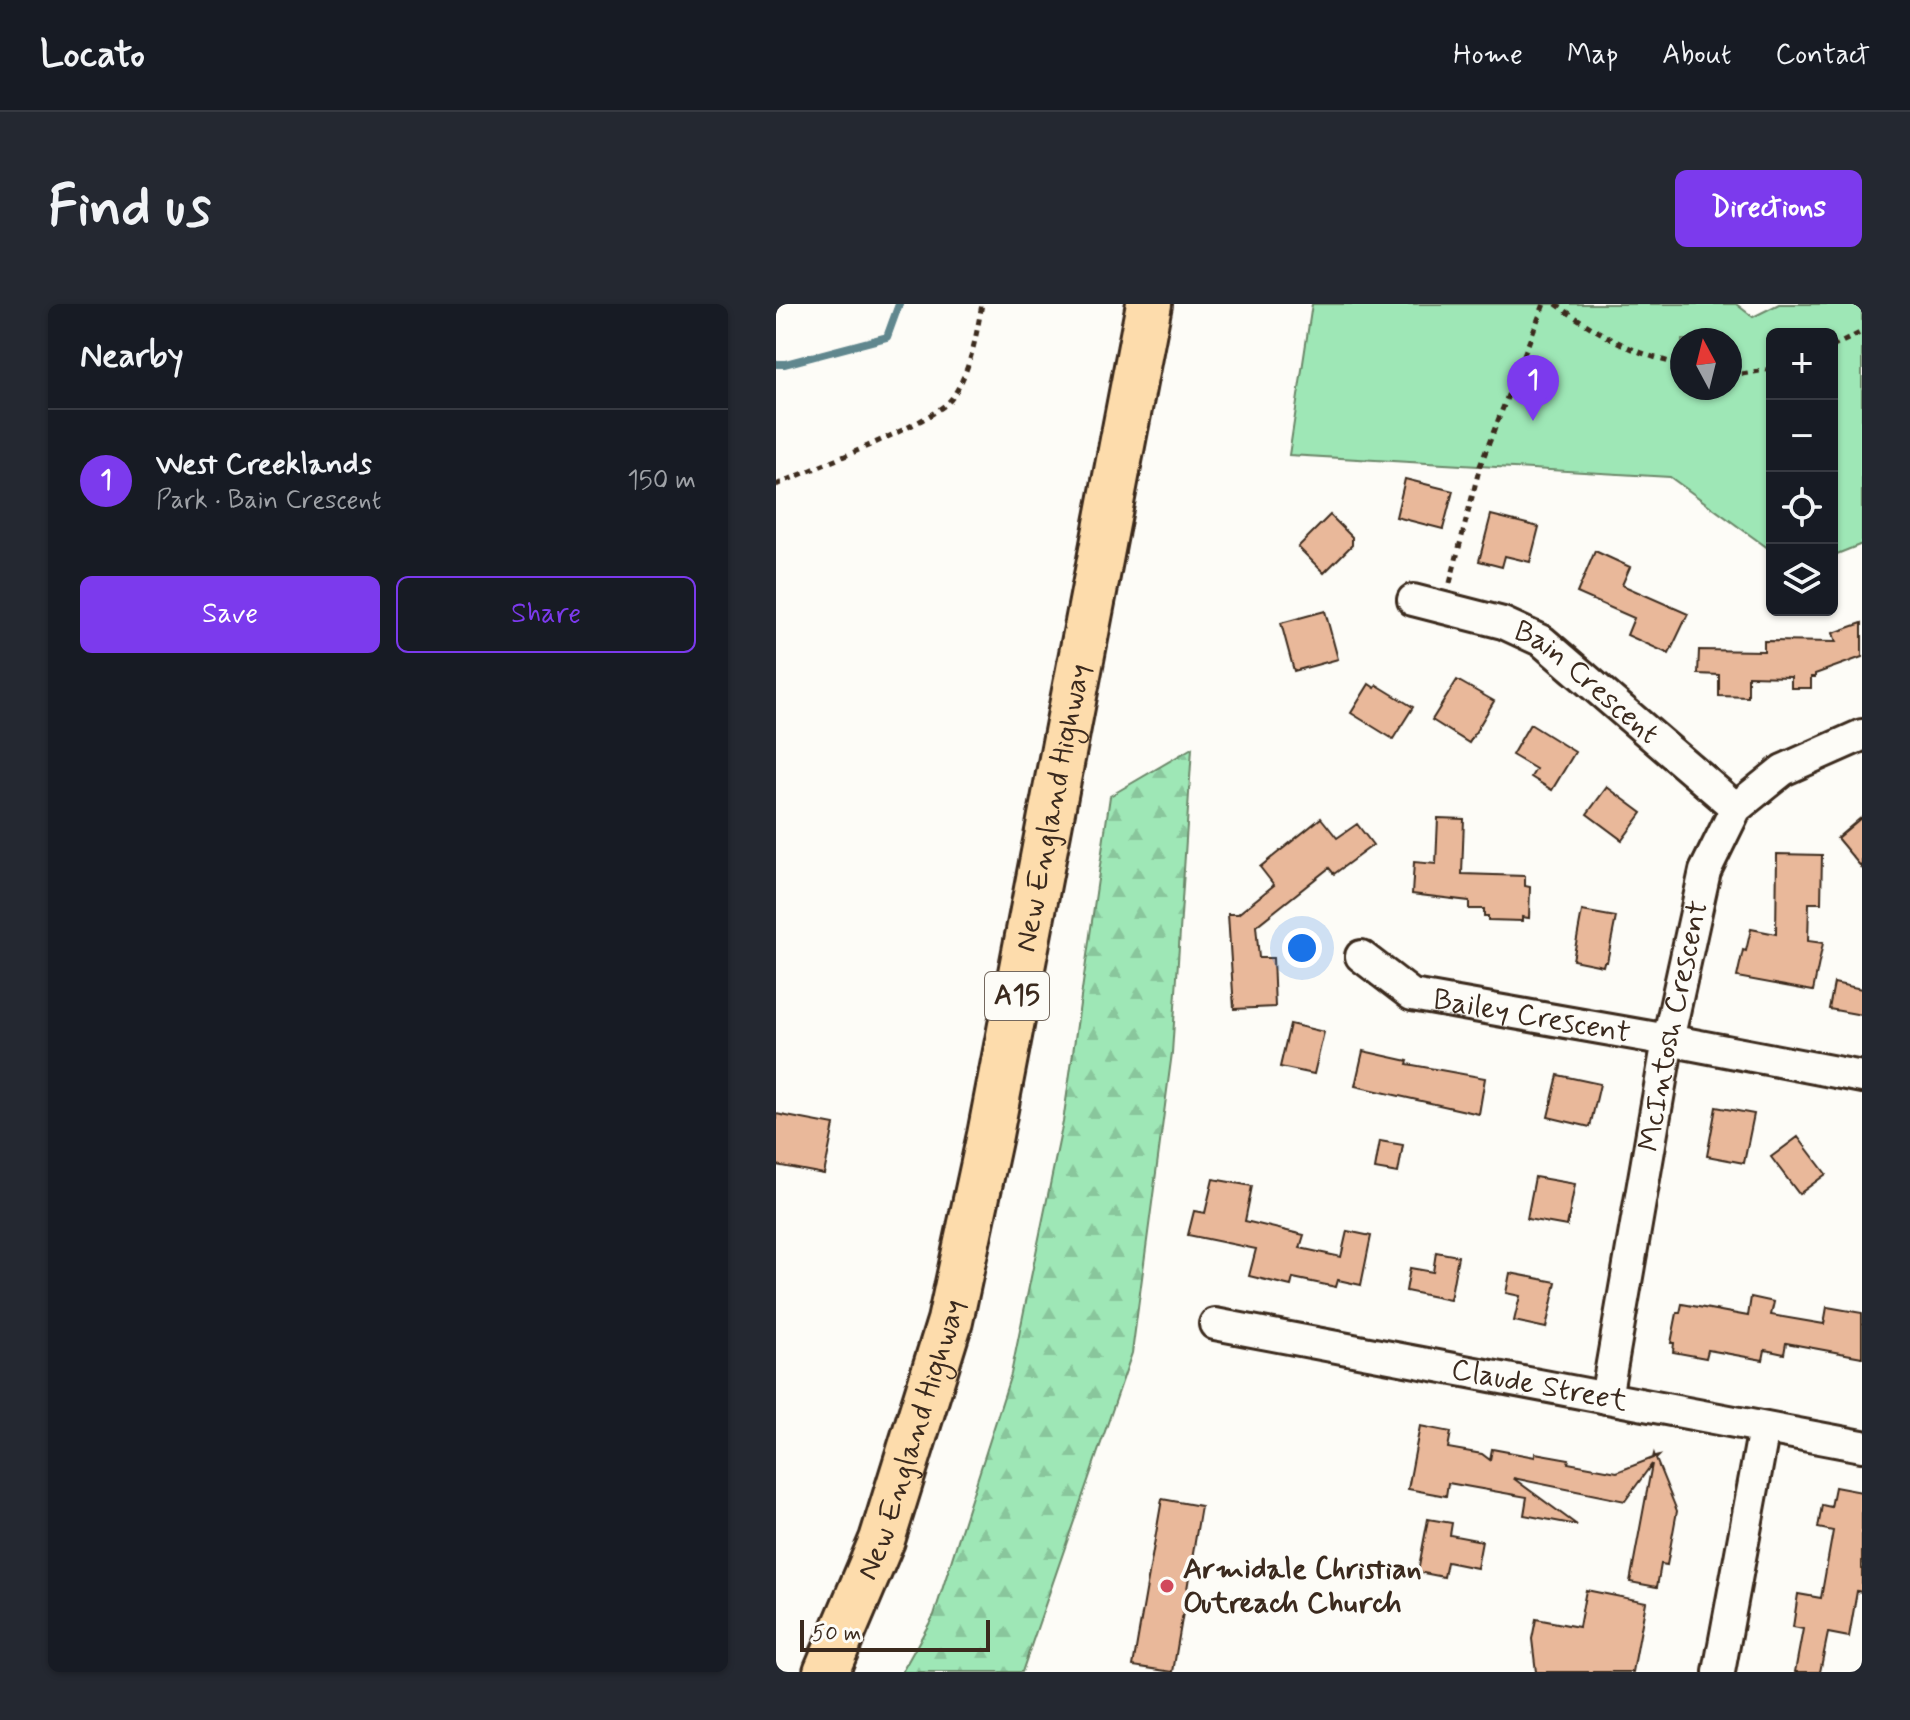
<!DOCTYPE html>
<html lang="en">
<head>
<meta charset="utf-8">
<style>
  body { margin:0; font-family:Mynerve,sans-serif; background:#242831; color:#f1f3f6 }
  .controls { position:absolute; right:24px; top:24px; display:grid; overflow:hidden; border-radius:12px; box-shadow:0 2px 6px #0004 }
  .controls button { width:72px; height:72px; display:grid; place-items:center; padding:0; border:0; border-bottom:2px solid #363941; background:#171b24; color:#f1f3f6; font:40px sans-serif }
  .compass { position:absolute; left:894px; top:24px; width:72px; height:72px; border-radius:50%; background:#171b24; box-shadow:0 2px 6px #0004; rotate:353deg }
  .scale { position:absolute; left:24px; bottom:20px; width:190px; box-sizing:border-box; padding-left:8px; border:4px solid #3b2a1e; border-top:0; font-size:22px; line-height:28px; white-space:nowrap; color:#3b2a1e; -webkit-text-stroke:6px #fdfcf7; paint-order:stroke }
  .you { position:absolute; left:526px; top:644px; width:28px; height:28px; margin:-20px; border:6px solid #fff; border-radius:50%; background:#1a73e8; box-shadow:0 0 0 12px #1a73e833 }
  .badge { display:grid; place-items:center; width:52px; height:52px; border-radius:50%; background:#7c3aed; color:#fff; font-size:26px; font-weight:700 }
  .pin { position:absolute; translate:-50% -66px; filter:drop-shadow(0 2px 4px #0008) }
  .pin::after { content:''; position:absolute; top:42px; width:28px; height:24px; background:inherit; clip-path:polygon(0 0,100% 0,50% 100%) }
  .list { margin:0; padding:0; list-style:none }
  h2 { display:flex; justify-content:space-between; align-items:center; height:104px; margin:0; padding:0 32px; font-size:34px }
  h2 small { font-size:26px; font-weight:400; color:#9ea1a6 }
  .list li { display:grid; grid-template-columns:52px 1fr auto; gap:24px; align-items:center; box-sizing:border-box; height:144px; padding:0 32px; border-top:2px solid #363941 }
  .list b { display:block; font-size:30px; white-space:nowrap }
  .list p { margin:0; font-size:26px; white-space:nowrap; color:#9ea1a6 }
  .list em { font-size:26px; font-style:normal; color:#9ea1a6 }
  .actions { display:flex; gap:16px; padding:24px 32px }
  .actions a { flex:1; padding:18px 0; border:2px solid #7c3aed; border-radius:12px; text-align:center; font-size:28px; color:#7c3aed }
  .actions .main { background:#7c3aed; color:#fff }
  .icon { flex:none; width:44px; height:44px; fill:none; stroke:currentColor; stroke-width:2; stroke-linecap:round; stroke-linejoin:round }
  .map { position:relative; flex:none; width:1086px; height:1368px; overflow:hidden; border-radius:12px }
  header { display:flex; align-items:center; gap:48px; box-sizing:border-box; height:112px; padding:0 40px; background:#171b24; border-bottom:2px solid #363941 }
  header strong { font-size:38px }
  nav { display:flex; gap:44px; margin-inline-start:auto; font-size:28px }
  .intro { display:flex; align-items:center; justify-content:space-between; box-sizing:border-box; height:192px; padding:0 48px }
  h1 { margin:0; font-size:56px }
  .button { padding:20px 36px; border-radius:12px; background:#7c3aed; color:#fff; font-size:28px; font-weight:700 }
  main { display:flex; gap:48px; padding:0 48px }
  aside { flex:1; background:#171b24; border-radius:12px; box-shadow:0 2px 6px #0004 }
  .map>svg:first-child { display:block }
  .forest { fill:url(#forest-firs); stroke:#6c886a; stroke-width:2 }
  .park { fill:#9ee7b6; stroke:#6c886a; stroke-width:2; fill-rule:evenodd }
  .lines { fill:none; stroke-linecap:round; stroke-linejoin:round }
  .stream { stroke:#60878e; stroke-width:8 }
  .building { fill:#e9b89a; stroke:#3b2a1e; stroke-width:2 }
  .minor-casing { stroke:#3b2a1e; stroke-width:36 }
  .highway-casing { stroke:#3b2a1e; stroke-width:50 }
  .path { stroke:#3b2a1e; stroke-width:5; stroke-dasharray:6 6; stroke-linecap:butt }
  .minor { stroke:#fdfcf7; stroke-width:30 }
  .highway { stroke:#fddcac; stroke-width:44 }
  .poi-dot { fill:#d1495b; stroke:#fdfcf7; stroke-width:3 }
  .labels { text-anchor:middle; dominant-baseline:central; stroke-width:7; stroke-linejoin:round; paint-order:stroke }
  .shield { fill:#fdfcf7; stroke:#75695f; stroke-width:2 }
  .shield-label { font-size:28px; font-weight:bold; fill:#3b2a1e }
  .street-label { font-size:30px; fill:#3b2a1e; stroke:#fdfcf7 }
  .poi-label { font-size:30px; font-weight:bold; fill:#3b2a1e; stroke:#fdfcf7; text-anchor:start }
</style>
</head>
<body>
<header>
<strong>Locato</strong>
<nav><a>Home</a><a>Map</a><a>About</a><a>Contact</a></nav>
</header>
<div class="intro"><h1>Find us</h1><a class="button">Directions</a></div>
<main>
<aside>
<h2>Nearby<small></small></h2>
<ul class="list">
<li><span class="badge">1</span><div><b>West Creeklands</b><p>Park · Bain Crescent</p></div><em>150 m</em></li>
</ul>
<div class="actions"><a class="main">Save</a><a>Share</a></div>
</aside>
<div class="map">
<svg width="1086" height="1368" viewBox="0 0 1086 1368">
  <defs>
    <pattern id="forest-firs" width="22" height="20" patternUnits="userSpaceOnUse" patternTransform="scale(2)"><rect width="22" height="20" fill="#9ee7b6"/><path d="M5 1l3.5 6h-7zM16 11l3.5 6h-7z" fill="#89c69c"/></pattern>
  </defs>
  <rect width="100%" height="100%" fill="#fdfcf7"/>
  <filter id="ink" filterUnits="userSpaceOnUse"><feTurbulence type="fractalNoise" baseFrequency=".0125" numOctaves="2"/><feDisplacementMap in="SourceGraphic" scale="16" xChannelSelector="R" yChannelSelector="G"/><feConvolveMatrix kernelMatrix="1 2 1 2 8 2 1 2 1" color-interpolation-filters="sRGB"/></filter>
  <g filter="url(#ink)">
    <path class="forest" d="M416 444 396 749 356 1049 246 1368H126L158 1311 235 1070 287 818 334 492Z"/>
    <path class="park" d="M536 0H960L977 13 1003 0H1086V240L1056 252V30H996V247L894 173 513 151ZM906 36H954V84H906Z"/>
    <g class="lines">
      <path class="stream" d="M0 60H9L111 33 123 0"/>
    </g>
    <path class="building" d="M629 175 677 187 667 225 620 213Z
      M554 211 576 233V241L548 269 522 243Z
      M715 211 763 223 754 258 729 252 726 263 703 257Z
      M819 247 854 263 846 281 912 310 893 350 851 331 858 314 801 289Z
      M549 307 562 355 518 367 505 319Z
      M1086 319V353L1039 370V373H1035V384H1015V373L972 372V393L943 392V371L922 370 923 346 988 347V337L1060 338 1057 329Z
      M681 376 718 397 693 439 656 416Z
      M593 380 599 384 601 381 637 403 617 435 575 409Z
      M754 420 799 448 776 486 755 473 760 465 736 451Z
      M831 483 866 509 846 536 811 510Z
      M1086 513V564L1061 534Z
      M545 514 561 534 581 520 597 541 558 570 553 564 480 622 483 654H497L499 703 458 705 452 610H462L498 581 484 563Z
      M662 514 688 515 686 570 749 572V582L754 583 753 614 746 613V617L712 616V612H708V605H693V597L636 590 638 558 660 560Z
      M1001 550 1046 551 1045 599H1033L1032 637 1047 639 1037 687 961 673 967 646 970 647 975 625 1000 630Z
      M806 607 840 613 831 658H828L827 662 797 656Z
      M1058 679 1086 685V711L1053 705Z
      M514 720 548 728 538 770 504 763Z
      M587 747 632 757 631 760 709 774 703 810 579 782Z
      M782 771 824 780 814 823 772 813Z
      M940 803 978 810 968 859 931 852Z
      M0 810 58 821 48 870 0 861Z
      M1022 833 1050 870 1023 890 995 853Z
      M604 837 627 841 622 869 599 865Z
      M759 873 799 880 791 922 751 915Z
      M437 875 476 882 469 917 528 931 524 944 565 953 571 927 595 932 585 981 562 976 560 983 517 974 515 982 473 972 480 945 412 931 418 907 429 909Z
      M660 948 682 952 674 996 630 987 634 964 657 968Z
      M734 969 780 978 770 1024 738 1017 744 992 730 989Z
      M975 993 998 998 995 1011 1048 1020 1051 1003 1086 1009V1053L1010 1039 1008 1050 989 1046 987 1056 932 1046 930 1054 897 1048 898 1039H895L901 1009H904L906 1000 972 1012Z
      M644 1122 675 1128 672 1144 706 1150 714 1156 716 1145 759 1153V1149L793 1155 792 1159 841 1168 877 1154 878 1150 879 1153 883 1152 880 1155 901 1207 891 1261 885 1260 881 1283 854 1278 876 1160 849 1197 737 1174 801 1221 748 1211 751 1193 672 1179 670 1192 632 1185Z
      M1059 1183 1086 1188V1288L1081 1287 1073 1333 1052 1329 1044 1368H1019L1027 1325 1017 1323 1022 1290 1045 1294 1057 1227 1042 1224 1046 1201 1055 1203Z
      M386 1195 425 1202 397 1368 357 1362Z
      M652 1215 676 1219 674 1231 706 1237 701 1264 671 1258 668 1273 642 1268Z
      M810 1286 870 1298 857 1368H760L756 1335 760 1315 803 1323Z"/>
    <g class="lines">
      <defs>
        <g id="minor">
          <path id="s1" d="M637 296 727 319 766 337 960 504"/>
          <path id="s2" d="M585 652 636 691 892 736 1086 773"/>
          <path id="s3" d="M439 1020 1086 1142"/>
          <path id="s4" d="M830 1094 892 736 929 567 960 504 1007 466 1086 431"/>
          <path d="M943 1368 988 1124"/>
        </g>
        <g id="highway">
          <path id="s5" d="M50 1368 106 1236 174 1017 214 831 373 0"/>
        </g>
      </defs>
      <use href="#minor" class="minor-casing"/>
      <use href="#highway" class="highway-casing"/>
      <path class="path" d="M780 0C819 28 859 51 906 61
        M1056 43 1086 28
        M954 72 996 65
        M0 181C35 165 158 119 176 94 195 66 200 32 206 0
        M674 279 704 162 768 0"/>
      <use href="#minor" class="minor"/>
      <use href="#highway" class="highway"/>
    </g>
  </g>
  <circle class="poi-dot" cx="391" cy="1282" r="8"/>
  <g class="labels">
    <rect class="shield" x="209" y="668" width="64" height="48" rx="6"/>
    <g class="shield-label">
      <text x="241" y="692">A15</text>
    </g>
    <g class="street-label">
      <text stroke="none"><textPath href="#s1" startOffset="196">Bain Crescent</textPath></text>
      <text stroke="none"><textPath href="#s5" startOffset="896">New England Highway</textPath></text>
      <text stroke="none"><textPath href="#s2" startOffset="186">Bailey Crescent</textPath></text>
      <text stroke="none"><textPath href="#s4" startOffset="378">McIntosh Crescent</textPath></text>
      <text stroke="none"><textPath href="#s3" startOffset="330">Claude Street</textPath></text>
      <text stroke="none"><textPath href="#s5" startOffset="248">New England Highway</textPath></text>
    </g>
    <g class="poi-label">
      <text x="407" y="1265">Armidale Christian<tspan x="407" dy="34">Outreach Church</tspan></text>
    </g>
  </g>
</svg>
<div class="controls">
<button>+</button>
<button>−</button>
<button><svg class="icon" aria-label="locate" viewBox="0 0 24 24"><circle cx="12" cy="12" r="6"/><path d="M12 2v4M12 18v4M2 12h4M18 12h4"/></svg></button>
<button><svg class="icon" aria-label="layers" viewBox="0 0 24 24"><path d="M12 4l9 5-9 5-9-5zM3 14l9 5 9-5"/></svg></button>
</div>
<svg class="compass" viewBox="-18 -18 36 36"><path d="M0-13l5 13h-10z" fill="#e53935"/><path d="M0 13l5-13h-10z" fill="#9ea1a6"/></svg>
<div class="scale">50 m</div>
<div class="you"></div>
<div class="pin badge" style="left:757px;top:117px">1</div>
</div>
</main>
</body>
</html>
